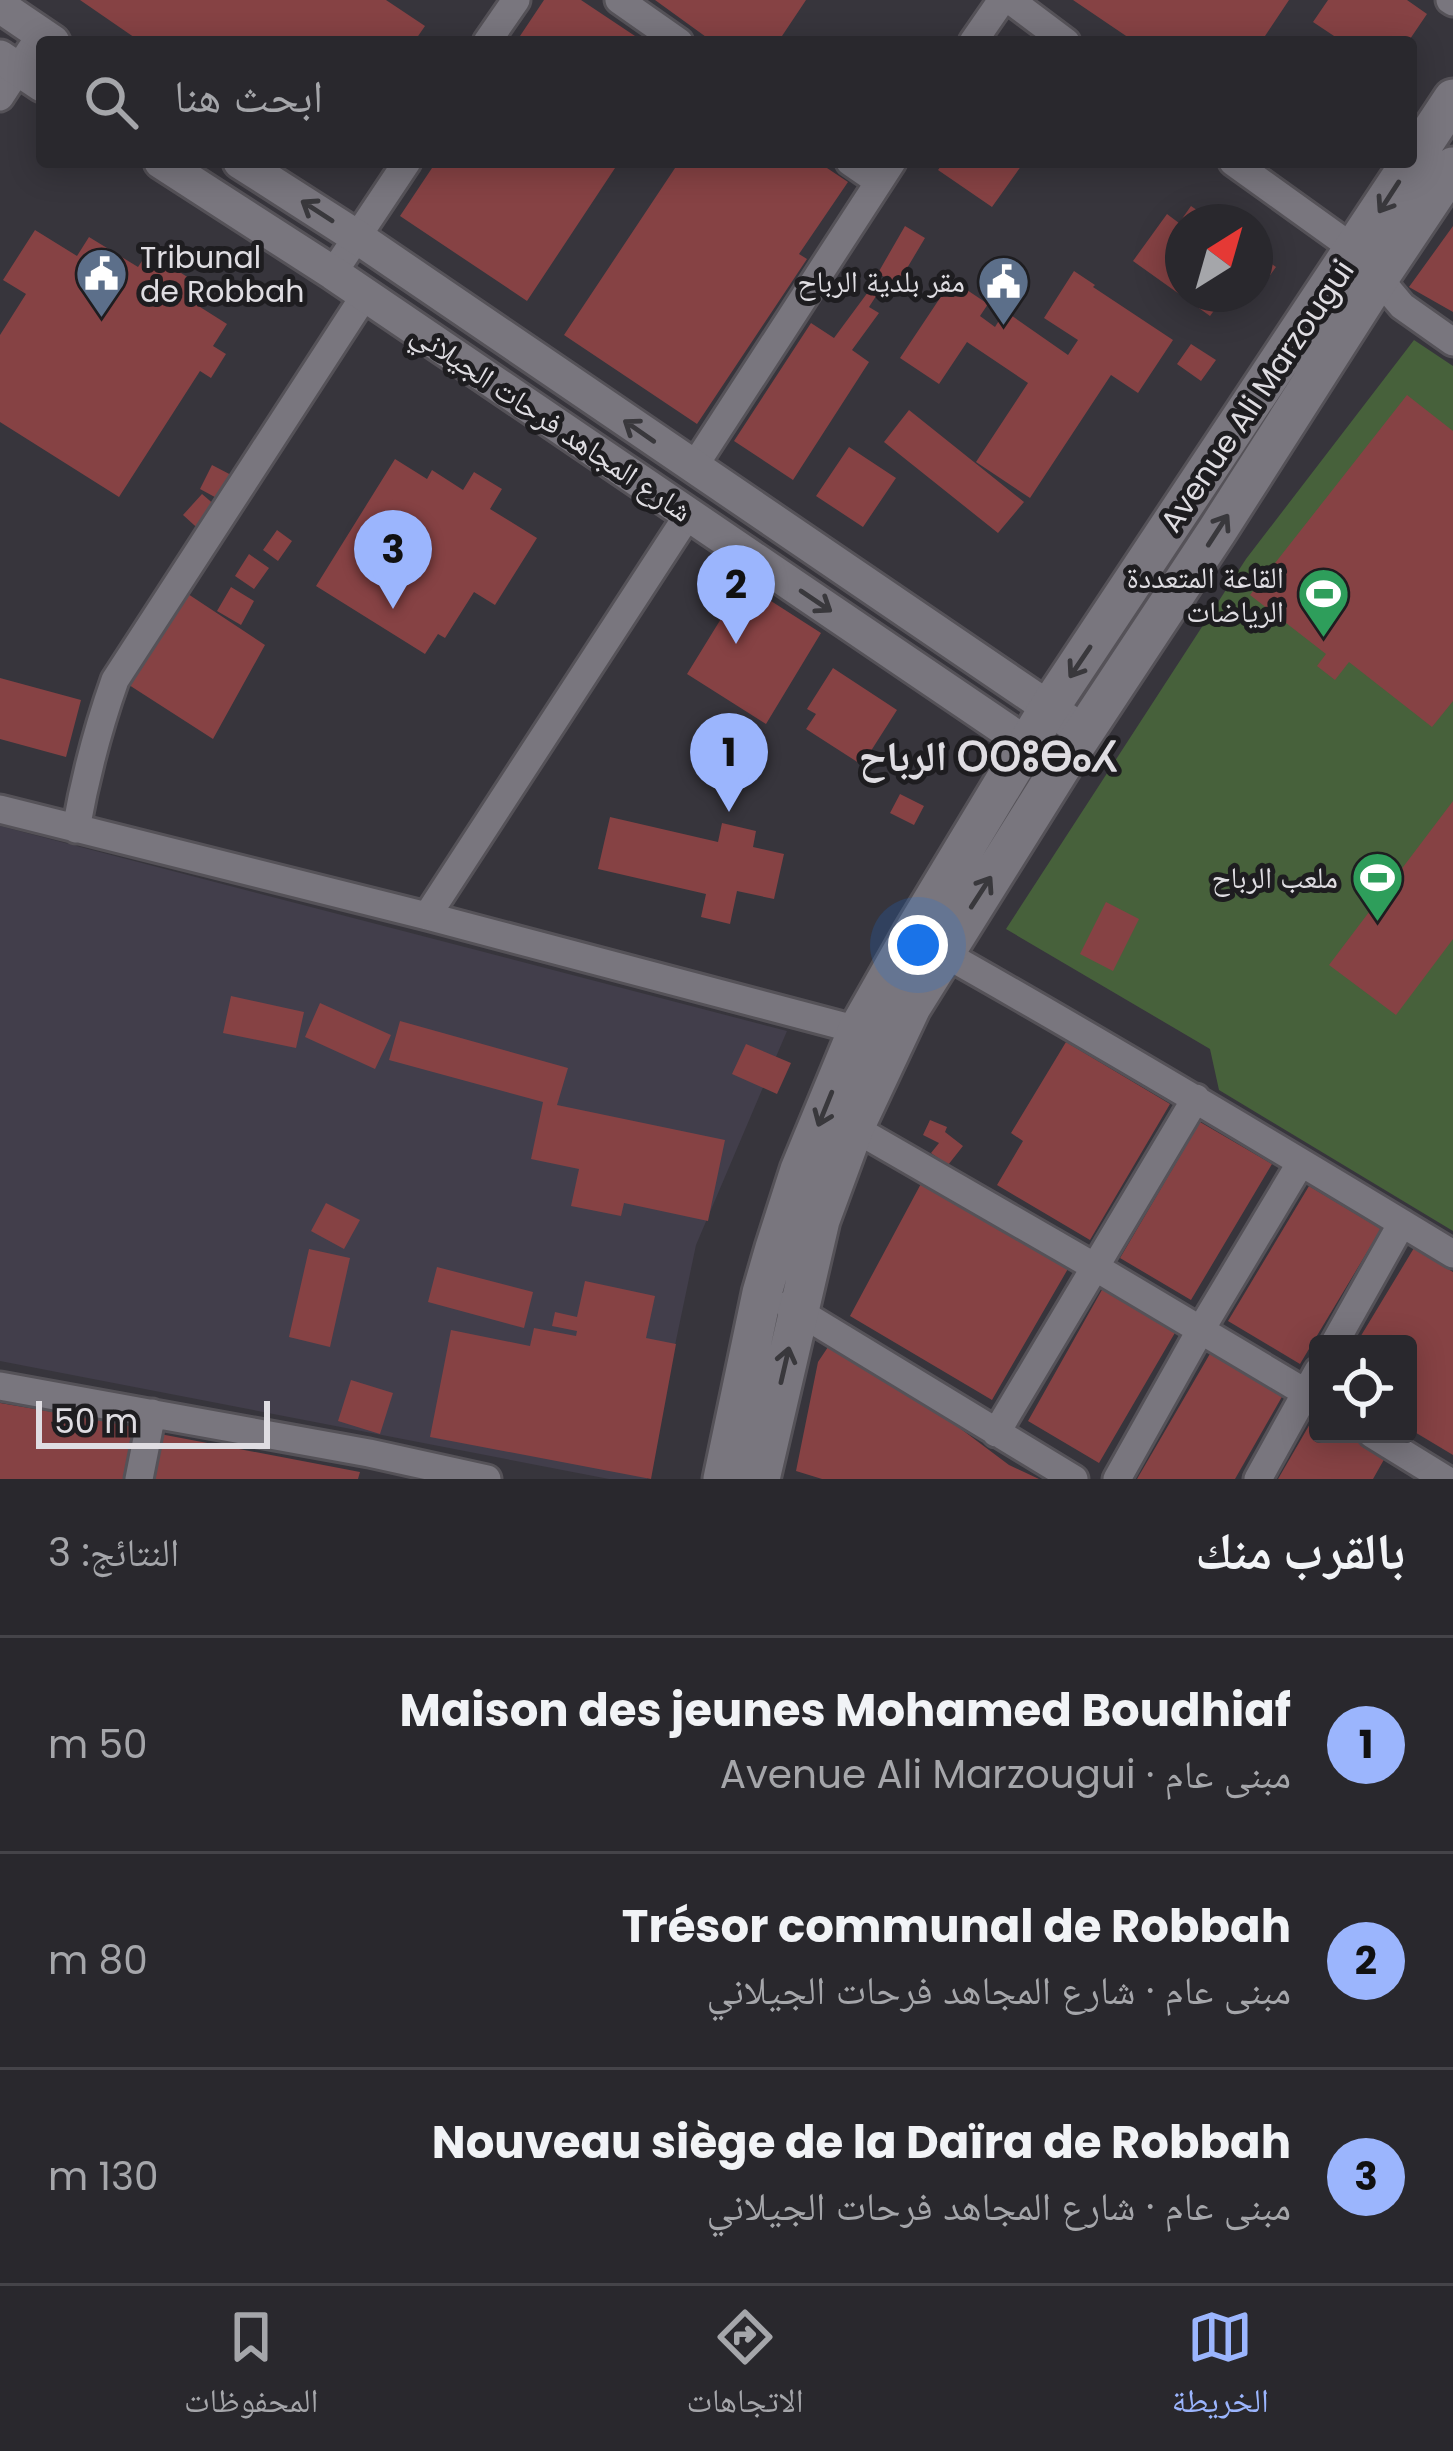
<!DOCTYPE html>
<html lang="ar">
<head>
<meta charset="utf-8">
<style>
  body { margin:0; font-family:Poppins,"Noto Naskh Arabic","Noto Sans Tifinagh",sans-serif; background:#313035; color:#f1f3f6; direction:rtl }
  .controls { position:absolute; right:36px; bottom:36px; display:grid; overflow:hidden; border-radius:12px; box-shadow:0 6px 30px #0003 }
  .controls button { width:108px; height:108px; display:grid; place-items:center; padding:0; border:0; border-bottom:3px solid #454449; background:#29282d; color:#f1f3f6; font:60px sans-serif }
  .compass { position:absolute; left:1165px; top:204px; width:108px; height:108px; border-radius:50%; background:#29282d; box-shadow:0 6px 30px #0003; rotate:37deg }
  .scale { position:absolute; left:36px; bottom:30px; width:234px; box-sizing:border-box; padding-left:12px; border:6px solid #dfdde2; border-top:0; font-size:33px; line-height:42px; white-space:nowrap; color:#dfdde2; -webkit-text-stroke:9px #1e1d20; paint-order:stroke }
  .you { position:absolute; left:918px; top:945px; width:42px; height:42px; margin:-30px; border:9px solid #fff; border-radius:50%; background:#1a73e8; box-shadow:0 0 0 18px #1a73e833 }
  .badge { display:grid; place-items:center; width:78px; height:78px; border-radius:50%; background:#9bb5fd; color:#111; font-size:39px; font-weight:700 }
  .pin { position:absolute; translate:-50% -99px; filter:drop-shadow(0 3px 6px #0008) }
  .pin::after { content:''; position:absolute; top:63px; width:42px; height:36px; background:inherit; clip-path:polygon(0 0,100% 0,50% 100%) }
  .list { margin:0; padding:0; list-style:none }
  h2 { display:flex; justify-content:space-between; align-items:center; height:156px; margin:0; padding:0 48px; font-size:51px }
  h2 small { font-size:39px; font-weight:400; color:#a5a6aa }
  .list li { display:grid; grid-template-columns:78px 1fr auto; gap:36px; align-items:center; box-sizing:border-box; height:216px; padding:0 48px; border-top:3px solid #454449 }
  .list b { display:block; font-size:45px; white-space:nowrap }
  .list p { margin:0; font-size:39px; white-space:nowrap; color:#a5a6aa }
  .list em { font-size:39px; font-style:normal; color:#a5a6aa }
  .icon { flex:none; width:66px; height:66px; fill:none; stroke:currentColor; stroke-width:2; stroke-linecap:round; stroke-linejoin:round }
  .map { position:relative; flex:none; width:1453px; height:1479px; overflow:hidden; direction:ltr }
  .search { position:absolute; background:#29282d; box-shadow:0 6px 30px #0003; left:36px; right:36px; top:36px; height:132px; display:flex; align-items:center; gap:30px; box-sizing:border-box; padding:0 42px; border-radius:12px; color:#a5a6aa; font-size:45px }
  .sheet { height:804px; background:#29282d }
  nav { display:flex; justify-content:space-around; align-items:center; box-sizing:border-box; height:168px; border-top:3px solid #454449; background:#29282d; font-size:33px; color:#a5a6aa }
  nav a { display:grid; justify-items:center; gap:6px }
  nav .on { color:#9bb5fd }
  .map>svg:first-child { display:block }
  .built { fill:#423e4b }
  .green { fill:#47613b }
  .building { fill:#864244 }
  .lines { fill:none; stroke-linecap:round; stroke-linejoin:round }
  .minor-casing { stroke:#555258; stroke-width:33 }
  .tertiary-casing { stroke:#555258; stroke-width:39 }
  .secondary-casing { stroke:#555258; stroke-width:45 }
  .minor { stroke:#79767e; stroke-width:27 }
  .tertiary { stroke:#79767e; stroke-width:33 }
  .secondary { stroke:#79767e; stroke-width:39 }
  .oneway { stroke:#39383c }
  .labels { text-anchor:middle; dominant-baseline:central; stroke-width:10; stroke-linejoin:round; paint-order:stroke }
  .poi-label { font-size:30px; fill:#dfdde2; stroke:#1e1d20; text-anchor:end }
  .street-label { font-size:30px; fill:#dfdde2; stroke:#1e1d20 }
  .district-label { font-size:42px; font-weight:bold; fill:#dfdde2; stroke:#1e1d20 }
</style>
</head>
<body>
<div class="map">
<svg width="1453" height="1479" viewBox="0 0 1453 1479">
  <rect width="100%" height="100%" fill="#37353c"/>
  <path class="built" d="M0 826 787 1031 696 1245 647 1479H609L0 1361Z"/>
  <path class="green" d="M1414 340 1453 366V1231L1219 1090 1210 1049 1006 929 1246 559Z"/>
  <path class="building" d="M80 0H386L425 26 414 42H141Z
    M544 0H581L644 42H516Z
    M655 0H806L778 42H713Z
    M1073 0H1289L1261 42H1135Z
    M1328 0H1407L1427 14 1408 42H1343L1313 22Z
    M436 162H619L527 301 400 216Z
    M679 162H818L848 182 799 254 807 259 697 424 564 335Z
    M944 162H1024L992 207 938 170Z
    M1191 206 1214 222H1183V294H1226L1210 316 1133 261 1167 214 1179 223Z
    M905 226 925 238 897 285 878 273Z
    M1453 226V312L1409 287Z
    M35 230 77 256 89 237 138 267 148 252 200 285 189 300 227 324 213 346 226 354 211 378 200 371 119 497 0 422V335L26 294 3 280Z
    M1255 252 1276 267 1258 292 1255 290Z
    M1074 271 1095 285 1093 287 1173 340 1138 393 1111 375 1030 498 976 462 1028 383 967 342 939 384 900 358 952 280 988 304 980 316 995 327 1005 311 1068 355 1078 340 1044 318Z
    M871 288 878 293 869 307 879 313 852 350 869 362 793 480 734 441 811 323 834 338Z
    M1191 344 1216 360 1201 381 1177 364Z
    M1407 395 1453 431V701L1432 727 1349 662 1335 680 1317 666 1326 654 1250 595Z
    M909 410 1024 502 998 533 884 442Z
    M849 447 896 478 863 527 816 496Z
    M395 459 427 479 432 470 463 490 474 472 502 489 490 509 537 538 495 605 474 592 445 638 438 634 425 654 316 586Z
    M212 465 237 478 224 502 200 489Z
    M202 494 223 512 204 534 183 515Z
    M277 530 292 541 278 561 263 550Z
    M249 554 269 568 254 589 235 576Z
    M743 583 821 633 766 724 687 674Z
    M231 587 254 601 241 625 217 611Z
    M188 594 265 645 213 739 129 685Z
    M833 668 897 710 862 765 806 729 816 714 807 709Z
    M0 678 81 700 66 757 0 739Z
    M900 794 924 806 914 825 890 813Z
    M1453 801V939L1396 1015 1329 965Z
    M610 817 718 842 722 823 756 831 753 847 784 854 774 899 737 891 730 924 701 917 706 894 598 869Z
    M1106 902 1139 919 1113 971 1080 954Z
    M231 996 304 1012 296 1048 223 1033Z
    M320 1003 391 1035 375 1069 305 1037Z
    M400 1021 568 1068 557 1105 725 1140 708 1221 624 1203 621 1216 571 1206 579 1169 531 1159 543 1102 389 1060Z
    M1066 1042 1170 1104 1090 1240 997 1185 1023 1141 1011 1133Z
    M746 1044 791 1063 777 1094 732 1074Z
    M930 1120 947 1127 945 1132 963 1146 948 1165 931 1153 939 1143 923 1135Z
    M1200 1122 1272 1164 1191 1300 1120 1258Z
    M923 1180 1069 1267 992 1400 850 1316Z
    M1309 1186 1381 1229 1300 1364 1228 1321Z
    M326 1203 360 1220 344 1249 311 1231Z
    M1414 1248 1453 1272V1455L1408 1428V1344H1356Z
    M309 1249 350 1258 330 1347 289 1337Z
    M437 1267 533 1292 524 1328 428 1302Z
    M585 1281 655 1296 646 1338 676 1344 651 1479 430 1437 451 1330 530 1346 534 1328 576 1336 577 1331 552 1326 555 1312 577 1317Z
    M1103 1288 1176 1331 1099 1463 1028 1421Z
    M828 1347 949 1420 1009 1465 1039 1479H822L796 1471 818 1362Z
    M1211 1352 1283 1395 1235 1479H1137Z
    M351 1380 393 1393 380 1434 338 1421Z
    M0 1403 140 1427 131 1479H0Z
    M1318 1410V1434H1348L1386 1456 1373 1479H1278Z
    M160 1434 360 1472 358 1479H152Z"/>
  <g class="lines">
    <defs>
      <path id="minor" d="M619 0 679 42
        M1010 0 1066 42
        M1450 0 1453 2
        M487 42 516 0
        M973 42 1002 0
        M0 97 41 34
        M850 162 879 182
        M1233 162 1354 249 1402 306 1453 342
        M333 273 407 162
        M693 468 892 162
        M0 809 427 916 858 1030
        M76 829C85 778 98 728 115 680L365 295
        M427 916 688 515
        M931 946C1107 1045 1280 1149 1453 1254
        M854 1128 1095 1267 1318 1400
        M788 1305 1074 1479
        M1334 1344 1402 1223
        M0 1386 369 1453 487 1479
        M996 1433 1196 1098
        M1372 1434 1445 1479
        M139 1479 152 1413
        M1117 1479 1200 1331 1300 1164
        M1258 1479 1318 1371"/>
      <path id="tertiary" d="M0 6 53 42
        M0 57 42 85
        M161 162 333 273 1046 757
        M240 162 357 237 1068 721"/>
      <path id="secondary" d="M723 1479 762 1293 775 1248 800 1170 858 1030 912 935 1049 708 1453 99
        M760 1479 820 1220 854 1128 911 1007 1061 767 1217 531 1378 279 1453 167"/>
    </defs>
    <use href="#minor" class="minor-casing"/>
    <use href="#tertiary" class="tertiary-casing"/>
    <use href="#secondary" class="secondary-casing"/>
    <use href="#minor" class="minor"/>
    <use href="#tertiary" class="tertiary"/>
    <use href="#secondary" class="secondary"/>
  </g>
  <defs><path id="oneway-shaft" d="M-6 0H5M1.5-3L5.5 0L1.5 3" fill="none" stroke-width="1.6" stroke-linecap="round" stroke-linejoin="round" transform="scale(3)"/></defs>
  <g class="oneway">
    <use href="#oneway-shaft" transform="translate(1389 197) rotate(123)"/>
    <use href="#oneway-shaft" transform="translate(317 211) rotate(-147)"/>
    <use href="#oneway-shaft" transform="translate(639 431) rotate(-145)"/>
    <use href="#oneway-shaft" transform="translate(1218 530) rotate(-57)"/>
    <use href="#oneway-shaft" transform="translate(816 601) rotate(34)"/>
    <use href="#oneway-shaft" transform="translate(1080 662) rotate(124)"/>
    <use href="#oneway-shaft" transform="translate(981 892) rotate(-57)"/>
    <use href="#oneway-shaft" transform="translate(825 1109) rotate(112)"/>
    <use href="#oneway-shaft" transform="translate(785 1365) rotate(-77)"/>
  </g>
  <defs>
    <symbol id="civic-pin" viewBox="-11 -11 22 30"><path d="M0 17L-7.5 6A9.5 9.5 0 1 1 7.5 6Z" fill="#5c6f8a" stroke="#1e1d20"/><path d="M-.6-6.5H3V-4.5H.6V-3L4-1V1h2V6H-6V1h2V-1L-.6-3ZM-1.2 2.5V6h2.4V2.5Z" fill="#fff"/></symbol>
    <symbol id="stadium-pin" viewBox="-11 -11 22 30"><path d="M0 17L-7.5 6A9.5 9.5 0 1 1 7.5 6Z" fill="#2e9e5b" stroke="#1e1d20"/><path d="M0-5a6.5 5 0 1 0 0 10a6.5 5 0 1 0 0-10ZM-3.5-1.8h7v3.6h-7Z" fill="#fff"/></symbol>
  </defs>
  <g fill-rule="evenodd">
    <use href="#civic-pin" x="72" y="244" width="59" height="81"/>
    <use href="#civic-pin" x="974" y="252" width="59" height="81"/>
    <use href="#stadium-pin" x="1294" y="564" width="59" height="81"/>
    <use href="#stadium-pin" x="1348" y="848" width="59" height="81"/>
  </g>
  <g class="labels">
    <g class="poi-label">
      <text x="140" y="257" text-anchor="start">Tribunal<tspan x="140" dy="34">de Robbah</tspan></text>
      <text x="965" y="281">مقر بلدية الرباح</text>
      <text x="1284" y="577">القاعة المتعددة<tspan x="1284" dy="34">الرياضات</tspan></text>
      <text x="1338" y="877">ملعب الرباح</text>
    </g>
    <g class="street-label">
      <text transform="translate(1257 396) rotate(-56)">Avenue Ali Marzougui</text>
      <text transform="translate(552 422) rotate(34)">شارع المجاهد فرحات الجيلاني</text>
    </g>
    <g class="district-label">
      <text x="988" y="756">الرباح ⵔⵔⵓⴱⴰⵃ</text>
    </g>
  </g>
</svg>
<div class="controls">
<button><svg class="icon" aria-label="locate" viewBox="0 0 24 24"><circle cx="12" cy="12" r="6"/><path d="M12 2v4M12 18v4M2 12h4M18 12h4"/></svg></button>
</div>
<svg class="compass" viewBox="-18 -18 36 36"><path d="M0-13l5 13h-10z" fill="#e53935"/><path d="M0 13l5-13h-10z" fill="#a5a6aa"/></svg>
<div class="scale">50 m</div>
<div class="you"></div>
<div class="pin badge" style="left:729px;top:812px">1</div>
<div class="pin badge" style="left:736px;top:644px">2</div>
<div class="pin badge" style="left:393px;top:609px">3</div>
<div class="search"><svg class="icon" aria-label="search" viewBox="0 0 24 24"><circle cx="10" cy="10" r="6"/><path d="M15 15l6 6"/></svg>ابحث هنا</div>
</div>
<section class="sheet">
<h2>بالقرب منك<small>النتائج: 3</small></h2>
<ul class="list">
<li><span class="badge">1</span><div><b>Maison des jeunes Mohamed Boudhiaf</b><p>مبنى عام · Avenue Ali Marzougui</p></div><em>50 m</em></li>
<li><span class="badge">2</span><div><b>Trésor communal de Robbah</b><p>مبنى عام · شارع المجاهد فرحات الجيلاني</p></div><em>80 m</em></li>
<li><span class="badge">3</span><div><b>Nouveau siège de la Daïra de Robbah</b><p>مبنى عام · شارع المجاهد فرحات الجيلاني</p></div><em>130 m</em></li>
</ul>
</section>
<nav>
<a class="on"><svg class="icon" aria-label="map" viewBox="0 0 24 24"><path d="M3 6l6-2 6 2 6-2v14l-6 2-6-2-6 2zM9 4v14M15 6v14"/></svg>الخريطة</a>
<a><svg class="icon" aria-label="directions" viewBox="0 0 24 24"><path d="M12 3l9 9-9 9-9-9zM9 14v-3h6M13 9l2 2-2 2"/></svg>الاتجاهات</a>
<a><svg class="icon" aria-label="saved" viewBox="0 0 24 24"><path d="M7 4h10v16l-5-4-5 4z"/></svg>المحفوظات</a>
</nav>
</body>
</html>
